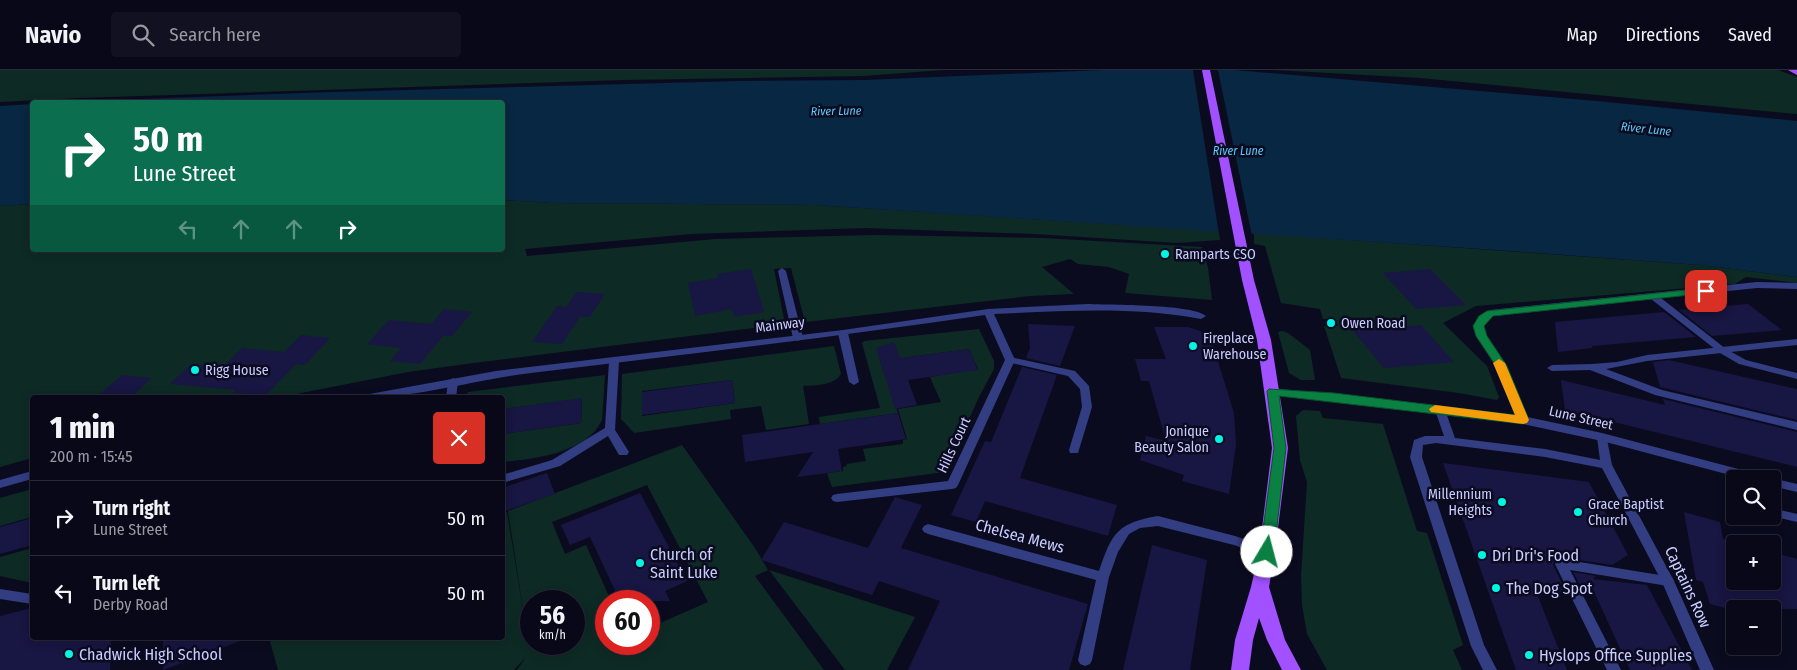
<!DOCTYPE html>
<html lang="en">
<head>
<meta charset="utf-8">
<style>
  :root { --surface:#080818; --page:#111121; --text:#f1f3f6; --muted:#989aa2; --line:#292937 }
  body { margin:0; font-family:"Fira Sans Condensed",sans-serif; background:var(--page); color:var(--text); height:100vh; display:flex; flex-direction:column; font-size:19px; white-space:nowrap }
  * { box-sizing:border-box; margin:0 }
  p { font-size:16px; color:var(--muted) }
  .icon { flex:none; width:28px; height:28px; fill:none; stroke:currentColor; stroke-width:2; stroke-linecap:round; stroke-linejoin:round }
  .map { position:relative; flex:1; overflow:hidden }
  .details { position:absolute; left:30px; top:325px; width:475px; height:245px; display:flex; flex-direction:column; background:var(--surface); border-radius:5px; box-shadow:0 2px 12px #0003,0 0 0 1px var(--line) }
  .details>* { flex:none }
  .guide { position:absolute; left:30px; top:30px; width:475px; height:152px; border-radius:5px; box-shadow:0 2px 12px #0003,0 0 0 1px var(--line); background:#0b6e4f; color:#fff; overflow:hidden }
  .controls { position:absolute; left:1726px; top:400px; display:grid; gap:10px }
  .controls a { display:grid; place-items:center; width:55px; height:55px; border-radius:5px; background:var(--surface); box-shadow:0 2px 12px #0003,0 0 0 1px var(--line); font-size:25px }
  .speed { position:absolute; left:520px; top:520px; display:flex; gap:10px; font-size:25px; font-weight:700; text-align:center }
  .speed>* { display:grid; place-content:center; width:65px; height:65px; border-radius:50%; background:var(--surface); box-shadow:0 2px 12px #0003,0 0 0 1px var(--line); line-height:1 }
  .speed small { font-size:12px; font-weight:400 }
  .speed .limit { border:8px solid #d22; background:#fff; color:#111 }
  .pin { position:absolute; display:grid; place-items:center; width:42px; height:42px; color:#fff; margin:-21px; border-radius:10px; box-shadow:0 2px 8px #0006 }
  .me { position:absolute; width:55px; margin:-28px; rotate:8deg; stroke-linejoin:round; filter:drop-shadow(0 0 4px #0008) }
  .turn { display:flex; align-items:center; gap:18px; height:105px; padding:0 20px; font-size:22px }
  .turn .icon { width:65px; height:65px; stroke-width:2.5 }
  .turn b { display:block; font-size:35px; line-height:42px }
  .lanes { display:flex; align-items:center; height:48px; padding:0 20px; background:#0003; justify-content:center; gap:25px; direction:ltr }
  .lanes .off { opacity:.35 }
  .round { display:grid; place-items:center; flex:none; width:52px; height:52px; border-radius:5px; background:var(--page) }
  .overview { display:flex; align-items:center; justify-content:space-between; height:85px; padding:0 20px }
  h1 { font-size:30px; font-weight:800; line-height:38px }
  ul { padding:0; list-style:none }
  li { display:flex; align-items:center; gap:15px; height:75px; padding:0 20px; border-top:1px solid var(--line) }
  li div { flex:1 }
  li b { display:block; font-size:19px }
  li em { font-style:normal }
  header { display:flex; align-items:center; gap:30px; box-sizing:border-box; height:70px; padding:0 25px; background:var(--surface); border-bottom:1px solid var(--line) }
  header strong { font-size:24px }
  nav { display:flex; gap:28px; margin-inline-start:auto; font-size:18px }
  .search { width:350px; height:45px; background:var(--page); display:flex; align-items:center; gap:12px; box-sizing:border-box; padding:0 18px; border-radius:5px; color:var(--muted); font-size:19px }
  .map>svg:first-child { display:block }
  .green { fill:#0e2a25; fill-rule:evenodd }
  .water { fill:#082742 }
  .pier { fill:#0b0b20 }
  .building { fill:#181642 }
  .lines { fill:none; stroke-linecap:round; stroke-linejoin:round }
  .service { fill:#333d82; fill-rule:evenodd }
  .minor { fill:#333d82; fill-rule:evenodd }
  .tertiary { fill:#333d82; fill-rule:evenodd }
  .primary { fill:#a151ff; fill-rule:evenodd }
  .route { fill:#0b8043; stroke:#07532c }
  .slow { fill:#f59e0b }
  .poi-dot { fill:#00f5e5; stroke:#0b0b20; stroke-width:2 }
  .labels { text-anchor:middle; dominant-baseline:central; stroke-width:5; stroke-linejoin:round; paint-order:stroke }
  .far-water-label { font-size:12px; font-style:italic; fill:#58cdff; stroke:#0b0b20 }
  .poi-label { font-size:14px; fill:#cacdff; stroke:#0b0b20; text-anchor:start }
  .street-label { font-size:14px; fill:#cacdff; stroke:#0b0b20 }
  .near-street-label { font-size:16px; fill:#cacdff; stroke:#0b0b20 }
  .near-poi-label { font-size:16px; fill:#cacdff; stroke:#0b0b20; text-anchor:start }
</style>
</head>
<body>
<header>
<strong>Navio</strong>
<div class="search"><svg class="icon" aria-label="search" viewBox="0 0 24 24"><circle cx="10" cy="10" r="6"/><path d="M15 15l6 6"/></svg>Search here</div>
<nav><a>Map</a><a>Directions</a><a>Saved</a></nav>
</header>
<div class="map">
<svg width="1797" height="600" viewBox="0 0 1797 600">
  <rect width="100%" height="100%" fill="#0b0b20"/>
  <!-- green -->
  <g class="green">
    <path d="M0,0h943l-80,6 -240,4 -543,18 -80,4z"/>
    <path d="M1273,0h505l19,7v37l-377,-36z"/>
    <path d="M503,130l48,3 264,2 404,26 1,9 -43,3 -142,-9 -170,-6 -174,6 -166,15 2,7 189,-17 158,-4 169,3 159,9 6,21 4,32 -87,-7 4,-19 -20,-7 -31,-3 -8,-5 -28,8 32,27 -44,2 -225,26 -14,-54 -17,1 11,55 -319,40 -58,8 -127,25 -249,1v60l-32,9v-261l32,-2v46h470z"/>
    <path d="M1254,163l446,32 97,12v6l-51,-6 -11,7 -259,22 -33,17 44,43 12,31 -2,3 -38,-7 -118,-15 -17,-52h14l-3,-7h-12l-3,-10 -39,-6 -16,-57 -11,-2z"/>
    <path d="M979,259l15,32v8l-15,28 -34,75 -113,15 -5,-14 16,-2v-4l4,-1 -1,-2 20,-3 -3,-12 40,-5v-4l4,-1 -9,-30 43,-7 -11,-25 48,-8 -9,-20 -89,12 18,52 -78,11 -1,-7 61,-9 -18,-65 2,-2z"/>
    <path d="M1282,261l6,2 22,17 5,30h-14l-12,-7 -11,-41z"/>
    <path d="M834,276l7,28c-7,12 -26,11 -38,12l6,38 -43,6 -5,-24 -31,4 1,9 -97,14 -13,-14 1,-45zM732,310l3,23 -93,13v-25z"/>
    <path d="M605,305l-3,45c-15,33 -68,39 -99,42v-28l78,-11 1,-24 -79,10 -1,-11h-37l3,-6z"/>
    <path d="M1303,340l17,1 3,7 60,6 34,107 10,2 36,112 -10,5 9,20h-135l-20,-36 -5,-29 -1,-29 6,-94 -7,-22 -4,-44z"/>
    <path d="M682,375l73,103 13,22 -13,6 69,94h-307l9,-13 -12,13h-236l-9,-32h233v-124l5,-2 20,123 -19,-124zM647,415l61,117 -59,26v16h-43v-43h5l-25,-56 -21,9 -13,-32zM531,531h43v43h-43z"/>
    <path d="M32,419v28l-32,9v-28z"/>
    <path d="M32,478v35l-32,-7v-19z"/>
    <path d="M769,500l146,47 -28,53h-42z"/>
  </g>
  <!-- water -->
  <g class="water">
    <path d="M1102,0h132l363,31 200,20v156l-97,-12 -203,-15 -682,-45 -264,-2 -48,-3 -1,-98h-444l275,-10 405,-11 127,-1z"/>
    <path d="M32,34v100l-32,2v-100z"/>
  </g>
  <!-- pier -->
  <path class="pier" d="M1193,0h25l34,166 -33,-2z"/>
  <!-- building -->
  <g class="building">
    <path d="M751,199l13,43 -30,5 -2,-8 -37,7 -7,-33 30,-5 -1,-4z"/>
    <path d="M1430,199l36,36 -50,4 -33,-36z"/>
    <path d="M576,222l29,2 -15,23h-10l-18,27 -30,-2 25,-36 9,1z"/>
    <path d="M1748,234l34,26 -70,6 -33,-26z"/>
    <path d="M444,239l28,3 -20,24h-9l-23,28 -30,-3 11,-13 -34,-4 22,-24 42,4z"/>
    <path d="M1664,242l32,25 -104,9v2l-34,4 -3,-30z"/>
    <path d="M1028,254l47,2 -15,40 -34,-8 4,-10z"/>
    <path d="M1421,255l33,37 -70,6 -31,-37z"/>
    <path d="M1154,257h34l12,4 11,8 23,74 2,31 -7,50 -47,-13 2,-6 -44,-15 6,-24 20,5 -17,-60h-8l-6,-22h31z"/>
    <path d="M301,265l29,3 -25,27 -9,-1 -30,31 -33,-2 3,-3 -66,-6 21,-20 32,3 19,-19 42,4z"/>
    <path d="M894,272l6,16 69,-9 9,21 -70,10 9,25 -22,4 -19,-61z"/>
    <path d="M1669,290l128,29v31l-137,-33 -7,-25z"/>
    <path d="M1022,297l35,8 -37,103 97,27 -9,31 -123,-35 -9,21 -25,-7 34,-74 6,1z"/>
    <path d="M122,305l30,3 -22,20h-35z"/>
    <path d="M732,310l3,23 -93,12v-23z"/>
    <path d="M1561,310l104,25 -2,-6 134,33v35l-232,-57z"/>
    <path d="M582,328l-1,25 -79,11v-25z"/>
    <path d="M898,343l8,26 -68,10 4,22 -45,6 16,-25 -68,10 -3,-27z"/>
    <path d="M1443,393l146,19 39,73 -16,10 -52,-8 -5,3 -2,5 14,28 -32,-4 32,81h-51z"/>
    <path d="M547,403l8,21 -53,18v-24z"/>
    <path d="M640,423l47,88 -22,10 5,10h-50l-30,-64 -20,8 -9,-20z"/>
    <path d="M895,427l27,8 -21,43 187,56 -19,66h-161l32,-69 -61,-20 -7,14 -111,-35 23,-38 84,26z"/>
    <path d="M1684,442l36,10 3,17 17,5h-5v37h37v-29l25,7v50h-68l-19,-5 -7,-22 -7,-2z"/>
    <path d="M32,448v27l-32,9v-27z"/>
    <path d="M1152,475l55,15 -17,110h-67z"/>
    <path d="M1573,502l23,4 -3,3 54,6 45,85h-62l-41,-89 -8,6z"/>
    <path d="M32,538v30h79l-1,32h-110v-54z"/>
    <path d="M163,568h80v2l-80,30z"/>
  </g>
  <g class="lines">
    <!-- service -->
    <g class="service">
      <path d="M782,198l4,3 17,67 -5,3 -5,-3 -15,-67z"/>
      <path d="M843,260l5,3 11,49 -5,3 -5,-3 -11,-49z"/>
      <path d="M1797,269v6l-150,16 -41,8 56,21 135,32v8l-142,-35 -65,-25 -38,1 -5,-3 5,-3 40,-1 25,-2 30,-7z"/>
      <path d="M1010,287l65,14 14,15 3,21 -14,46h-8l-1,-3 13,-43 -2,-18 -12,-13 -61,-14 -2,-2z"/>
      <path d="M614,288l5,3 -4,69 14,22 -2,3h-8l-11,-19 -48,30 -58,17v-8l50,-15 53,-32 4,-67z"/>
      <path d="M453,308l5,3 -2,17h-10l2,-17z"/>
      <path d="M1772,438l25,6v8l-26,-6z"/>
      <path d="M1561,489l111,18 2,4 -2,4 -4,1 -98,-16 51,100h-14l-52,-106 2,-3z"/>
      <path d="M0,519l32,5v10l-32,-5z"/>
    </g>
    <!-- minor -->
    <g class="minor">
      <path d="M1757,212l40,1v6l-40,-1 -96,10 65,51 20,11 51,13v6l-58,-15 -19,-11 -69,-54 -158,17 -6,4 -3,6 2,10 20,30 22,54 -5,4 -5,-4 -22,-54 -20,-30 -2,-10 4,-8 12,-8z"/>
      <path d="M1088,234c22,1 104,0 118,12l-5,3c-68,-13 -138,-8 -207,-5l21,46 -57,125 -2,3 -4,1 -115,13 -4,-1 -2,-3 2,-3 4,-1 111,-13 57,-121 -20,-45c-151,22 -303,40 -454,58 -57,7 -115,25 -172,25l5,-3 132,-24 347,-41 145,-21z"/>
      <path d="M1440,336l5,4 10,28 90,11 55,11 -3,-23 1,-3h8l6,31 62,116 40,89h-14l-38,-88 -60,-114 -57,-11 -109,-14 -13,2 -1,12 62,188 13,25h-14l-12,-24 -61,-189 4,-17 11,-4h19l-9,-26z"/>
      <path d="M32,401v8l-32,9v-8z"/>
      <path d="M1158,446l77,20 36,13 2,3 -2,3 -4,2 -33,-12 -76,-19 -18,2 -11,6 -11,18 -9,25 -17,83 -2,4 -5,2 -5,-2 -2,-4 18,-80 -168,-46 -4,-2 -2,-3 2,-3 4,-2 171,47c13,-38 18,-48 59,-55z"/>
    </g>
    <!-- tertiary -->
    <g class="tertiary">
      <path d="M1273,318l250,28 79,17 159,42 4,1 2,3h-22l-143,-38 -79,-17 -254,-31 -1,-2z"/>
      <path d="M1772,408l25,6v8l-25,-6v-7h-3z"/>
    </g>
    <!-- primary -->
    <g class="primary">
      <path d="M1202,0h8l44,210 17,60 17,108 -13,104 -6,35 16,53 16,30h-19l-15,-30 -8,-22 -6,22 -4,30h-18l4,-30 16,-53 8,-35 13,-104 -15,-108 -15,-60z"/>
      <path d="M1788,0h9v5z"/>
    </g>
  </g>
  <!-- route -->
  <path class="route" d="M1706,218l3,1 2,2 -2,2 -216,23 -9,10 3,10 20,30 22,54 -6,4 -244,-28 7,52 -12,104 -2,4 -5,2 -5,-2 -2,-4 14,-104 -7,-57 2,-2 65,4 181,22 -19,-49 -20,-30 -3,-10 6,-10 8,-5z"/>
  <!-- slow -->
  <path class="slow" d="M1499,289l6,4 24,57 -2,3 -4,1 -92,-12 -2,-3 6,-4 80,10 -22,-52z"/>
  <!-- markers -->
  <g class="poi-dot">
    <circle cx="1165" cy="184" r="5"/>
    <circle cx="1331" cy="253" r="5"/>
    <circle cx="1193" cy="276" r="5"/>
    <circle cx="195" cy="300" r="5"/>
    <circle cx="1219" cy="369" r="5"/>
    <circle cx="1502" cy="432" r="5"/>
    <circle cx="1578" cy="442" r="5"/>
    <circle cx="1482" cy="485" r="5"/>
    <circle cx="640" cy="493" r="5"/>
    <circle cx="1496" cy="518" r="5"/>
    <circle cx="69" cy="584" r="5"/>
    <circle cx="1529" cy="585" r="5"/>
  </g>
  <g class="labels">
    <!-- far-water labels -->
    <g class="far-water-label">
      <text transform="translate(836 41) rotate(-1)">River Lune</text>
      <text transform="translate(1646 59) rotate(6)">River Lune</text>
      <text x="1238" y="81">River Lune</text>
    </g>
    <!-- poi labels -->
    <g class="poi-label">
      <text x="1175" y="184">Ramparts CSO</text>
      <text x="1341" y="253">Owen Road</text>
      <text x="1203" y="268">Fireplace<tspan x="1203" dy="16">Warehouse</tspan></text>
      <text x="205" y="300">Rigg House</text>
      <text x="1209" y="361" text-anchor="end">Jonique<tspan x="1209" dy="16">Beauty Salon</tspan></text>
      <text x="1492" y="424" text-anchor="end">Millennium<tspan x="1492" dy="16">Heights</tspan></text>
      <text x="1588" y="434">Grace Baptist<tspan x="1588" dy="16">Church</tspan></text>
    </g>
    <!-- street labels -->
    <g class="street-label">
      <text transform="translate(780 255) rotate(-7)">Mainway</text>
      <text transform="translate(1581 348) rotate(13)">Lune Street</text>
      <text transform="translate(954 375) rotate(-65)">Hills Court</text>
    </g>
    <!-- near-street labels -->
    <g class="near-street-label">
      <text transform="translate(1020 466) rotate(15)">Chelsea Mews</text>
      <text transform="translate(1688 517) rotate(65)">Captains Row</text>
    </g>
    <!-- near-poi labels -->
    <g class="near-poi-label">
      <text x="650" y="484">Church of<tspan x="650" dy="18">Saint Luke</tspan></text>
      <text x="1492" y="485">Dri Dri's Food</text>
      <text x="1506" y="518">The Dog Spot</text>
      <text x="79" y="584">Chadwick High School</text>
      <text x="1539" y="585">Hyslops Office Supplies</text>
    </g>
  </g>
</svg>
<div class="controls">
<a><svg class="icon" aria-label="search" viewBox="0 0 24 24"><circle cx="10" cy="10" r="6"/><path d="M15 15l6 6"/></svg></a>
<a>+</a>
<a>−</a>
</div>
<div class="speed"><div>56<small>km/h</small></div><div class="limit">60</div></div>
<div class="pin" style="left:1706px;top:221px;background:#d93025"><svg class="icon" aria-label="arrive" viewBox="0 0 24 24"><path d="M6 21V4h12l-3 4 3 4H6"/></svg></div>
<svg class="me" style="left:1267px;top:482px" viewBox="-20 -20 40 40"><circle r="19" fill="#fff"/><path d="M0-13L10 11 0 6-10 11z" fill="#0b8043"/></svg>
<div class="guide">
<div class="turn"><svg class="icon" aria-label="right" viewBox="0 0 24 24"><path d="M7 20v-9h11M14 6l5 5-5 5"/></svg><div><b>50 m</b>Lune Street</div></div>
<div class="lanes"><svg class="icon off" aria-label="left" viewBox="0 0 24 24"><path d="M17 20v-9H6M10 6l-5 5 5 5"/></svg><svg class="icon off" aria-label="ahead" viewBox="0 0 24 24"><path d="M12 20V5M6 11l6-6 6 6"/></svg><svg class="icon off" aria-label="ahead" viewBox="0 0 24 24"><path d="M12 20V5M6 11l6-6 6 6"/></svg><svg class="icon" aria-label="right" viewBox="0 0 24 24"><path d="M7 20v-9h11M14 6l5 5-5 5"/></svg></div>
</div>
<section class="details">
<div class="overview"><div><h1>1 min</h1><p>200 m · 15:45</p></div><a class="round" style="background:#d93025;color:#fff"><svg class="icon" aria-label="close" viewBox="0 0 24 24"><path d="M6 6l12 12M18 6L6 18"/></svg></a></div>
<ul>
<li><svg class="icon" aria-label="right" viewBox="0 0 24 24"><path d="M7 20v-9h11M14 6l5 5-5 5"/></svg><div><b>Turn right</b><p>Lune Street</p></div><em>50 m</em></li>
<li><svg class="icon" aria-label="left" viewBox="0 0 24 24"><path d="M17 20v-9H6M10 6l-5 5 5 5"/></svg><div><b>Turn left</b><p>Derby Road</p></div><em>50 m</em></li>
</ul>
</section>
</div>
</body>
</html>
